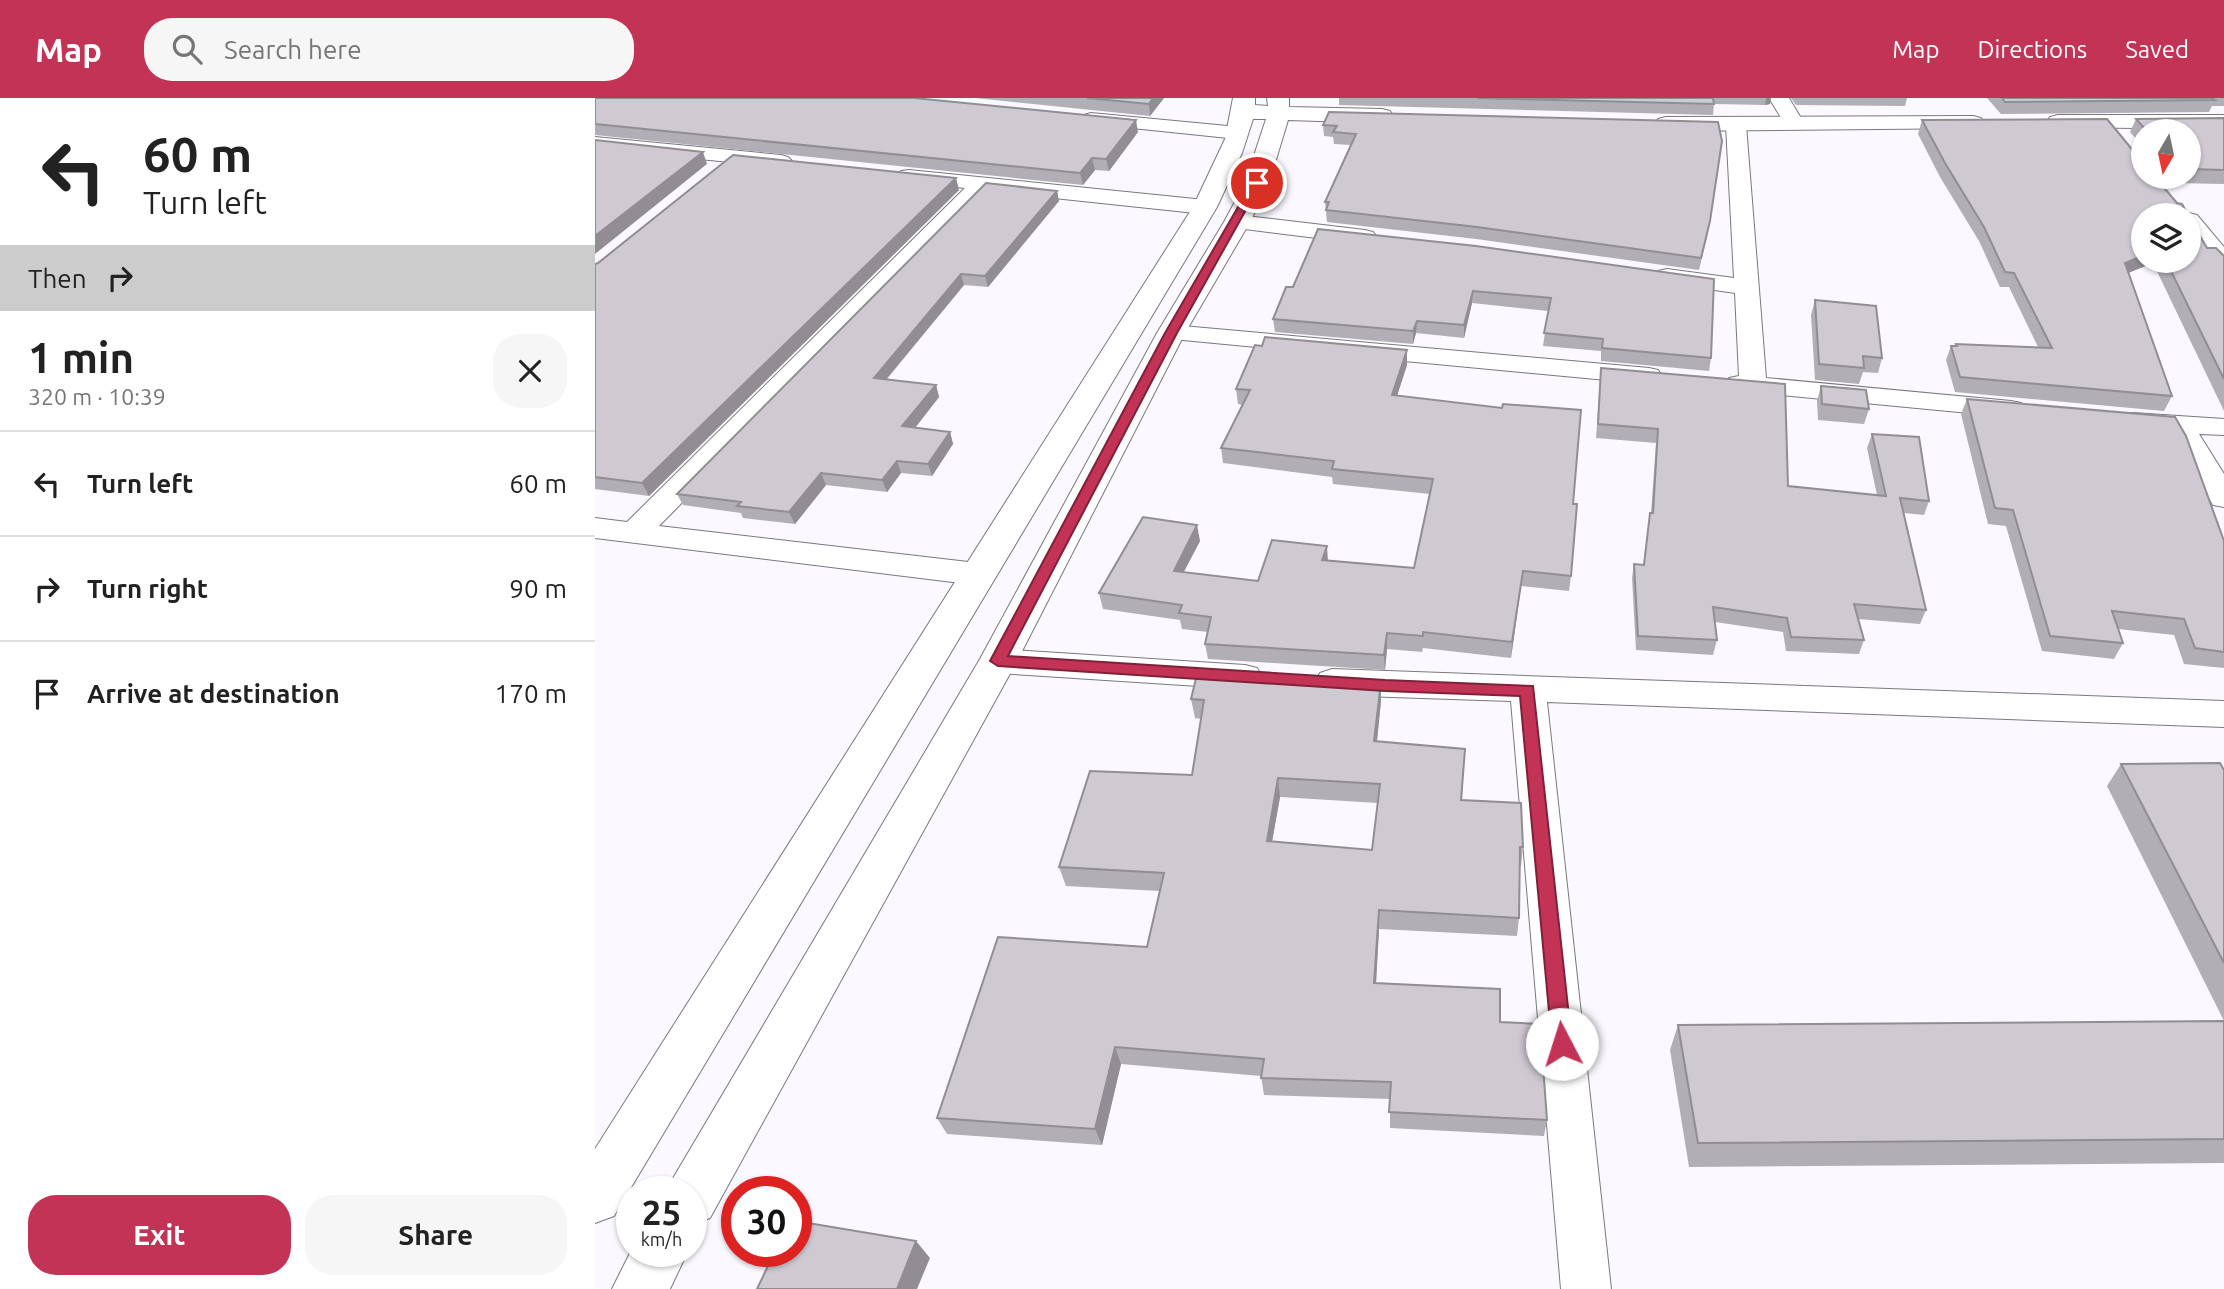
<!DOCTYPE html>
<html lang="en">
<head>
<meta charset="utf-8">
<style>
  :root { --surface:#fff; --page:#f6f6f6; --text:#222; --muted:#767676; --line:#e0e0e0; --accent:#c33356 }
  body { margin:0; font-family:Ubuntu,sans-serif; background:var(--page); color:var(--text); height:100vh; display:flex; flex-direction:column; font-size:26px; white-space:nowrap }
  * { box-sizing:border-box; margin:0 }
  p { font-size:23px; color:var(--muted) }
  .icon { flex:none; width:38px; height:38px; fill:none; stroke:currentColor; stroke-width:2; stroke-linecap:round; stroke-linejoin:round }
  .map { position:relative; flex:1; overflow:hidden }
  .panel { display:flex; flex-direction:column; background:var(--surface); width:595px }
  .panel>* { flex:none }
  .hud { background:#fff; color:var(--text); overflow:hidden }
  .needle { width:46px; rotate:189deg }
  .tools { position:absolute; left:1536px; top:21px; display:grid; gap:14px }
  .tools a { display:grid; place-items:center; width:70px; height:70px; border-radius:50%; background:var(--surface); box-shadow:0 2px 5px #0004; font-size:35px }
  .speed { position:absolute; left:21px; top:1078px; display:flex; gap:14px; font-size:35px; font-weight:700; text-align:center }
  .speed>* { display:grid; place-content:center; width:91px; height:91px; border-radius:50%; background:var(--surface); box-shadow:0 2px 5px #0004; line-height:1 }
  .speed small { font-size:18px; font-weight:400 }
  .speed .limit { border:10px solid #d22; background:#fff; color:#111 }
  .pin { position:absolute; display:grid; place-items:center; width:60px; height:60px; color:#fff; margin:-30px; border:4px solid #fff; border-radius:50%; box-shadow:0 2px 7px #0007 }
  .me { position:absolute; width:77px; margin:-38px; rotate:355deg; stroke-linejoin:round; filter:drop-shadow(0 0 5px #0008) }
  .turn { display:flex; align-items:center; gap:24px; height:147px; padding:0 28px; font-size:32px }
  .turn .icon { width:91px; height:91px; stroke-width:2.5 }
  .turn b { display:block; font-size:49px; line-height:60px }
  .then { display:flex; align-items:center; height:66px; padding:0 28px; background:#0003; gap:14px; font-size:26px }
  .round { display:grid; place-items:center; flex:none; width:74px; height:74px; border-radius:28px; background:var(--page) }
  .overview { display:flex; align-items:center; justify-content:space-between; height:119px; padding:0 28px }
  h1 { font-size:42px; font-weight:700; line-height:52px }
  .primary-button { display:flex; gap:14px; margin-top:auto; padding:14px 28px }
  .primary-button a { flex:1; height:80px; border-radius:28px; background:var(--accent); color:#fff; font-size:28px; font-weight:700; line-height:80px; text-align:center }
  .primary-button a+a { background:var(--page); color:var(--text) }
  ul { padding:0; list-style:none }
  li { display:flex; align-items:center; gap:21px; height:105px; padding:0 28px; border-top:2px solid var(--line) }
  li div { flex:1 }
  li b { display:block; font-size:26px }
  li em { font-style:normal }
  header { display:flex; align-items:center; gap:42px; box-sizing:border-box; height:98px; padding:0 35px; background:var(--accent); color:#fff }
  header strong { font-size:33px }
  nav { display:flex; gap:38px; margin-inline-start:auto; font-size:24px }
  .search { width:490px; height:63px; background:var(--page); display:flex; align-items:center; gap:18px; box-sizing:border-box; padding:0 24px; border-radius:28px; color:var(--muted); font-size:26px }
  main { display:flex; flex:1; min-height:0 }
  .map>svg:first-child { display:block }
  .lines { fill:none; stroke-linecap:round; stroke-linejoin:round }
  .street-casing { stroke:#7b777f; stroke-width:2 }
  .secondary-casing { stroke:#7b777f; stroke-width:2 }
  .street { fill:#fff; fill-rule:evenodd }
  .secondary { fill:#fff; fill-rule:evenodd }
  .wall { fill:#b2aeb5; fill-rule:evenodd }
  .shaded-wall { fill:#918d93 }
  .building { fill:#cfcad2; stroke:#918d93; stroke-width:2; fill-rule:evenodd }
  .route { fill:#c33356; stroke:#7f2138; stroke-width:2 }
</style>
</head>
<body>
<header>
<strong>Map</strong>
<div class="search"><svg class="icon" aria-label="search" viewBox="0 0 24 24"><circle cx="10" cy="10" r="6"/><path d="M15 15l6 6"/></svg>Search here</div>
<nav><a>Map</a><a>Directions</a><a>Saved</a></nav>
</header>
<main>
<section class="panel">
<div class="hud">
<div class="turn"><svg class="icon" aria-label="left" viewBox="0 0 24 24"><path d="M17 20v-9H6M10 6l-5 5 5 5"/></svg><div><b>60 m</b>Turn left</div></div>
<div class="then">Then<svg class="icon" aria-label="right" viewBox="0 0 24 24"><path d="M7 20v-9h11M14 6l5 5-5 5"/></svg></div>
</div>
<div class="overview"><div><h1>1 min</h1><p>320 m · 10:39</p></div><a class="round"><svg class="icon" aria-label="close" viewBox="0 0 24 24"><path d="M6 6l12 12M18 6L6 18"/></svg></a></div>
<ul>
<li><svg class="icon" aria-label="left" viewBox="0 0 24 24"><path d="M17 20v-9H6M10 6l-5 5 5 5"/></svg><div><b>Turn left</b></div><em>60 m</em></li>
<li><svg class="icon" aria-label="right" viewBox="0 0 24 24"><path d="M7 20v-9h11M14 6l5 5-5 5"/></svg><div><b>Turn right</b></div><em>90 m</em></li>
<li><svg class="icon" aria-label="arrive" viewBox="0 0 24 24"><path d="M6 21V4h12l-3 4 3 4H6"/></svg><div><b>Arrive at destination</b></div><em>170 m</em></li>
</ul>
<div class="primary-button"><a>Exit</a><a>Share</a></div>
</section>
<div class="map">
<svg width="1629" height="1191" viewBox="0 0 1629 1191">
  <rect width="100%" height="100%" fill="#fbf8ff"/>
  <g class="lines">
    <defs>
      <g id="street">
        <path d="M1174,0h20l16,27 -3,4h-14z"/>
        <path d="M496,15l147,14 7,2 3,4 -3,4 -7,2 -154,-16 -3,-4 3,-4z"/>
        <path d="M1141,21l7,2 3,4 20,253 245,23 10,2 4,6 -4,6 -10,2 -282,-27 -3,-6 3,-6 10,-2 -4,-83 -68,-10 -9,-2 -3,-5 3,-5 9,-2 67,9 -8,-153 3,-4z"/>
        <path d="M0,39l186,18 7,2 4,4 -4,4 -7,2 -186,-18z"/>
        <path d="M314,72l296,30 8,2 3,5 -3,5 -8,2 -217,-23 -329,335 318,37 11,3 5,8 -5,8 -11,3 -382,-47v-20l32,4 338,-334 -64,-7 -3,-5 3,-5z"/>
        <path d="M1594,115l8,2 27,32v22l-8,-2 -27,-32v-20h-8z"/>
        <path d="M642,117l128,15 8,2 4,5 -4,5 -8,2 -136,-17 -3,-5 3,-5z"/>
        <path d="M576,227l478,43 9,2 4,6 -4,6 -9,2 -487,-46 -4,-5 4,-5z"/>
        <path d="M1538,315l91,6v16l-25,-1 25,40v33l-11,-2 -44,-73 -46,-5 -4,-6 4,-6z"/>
        <path d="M403,551l247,16 12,3 5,9 -5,9 -12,3 -247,-16 -12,-3 -5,-9 5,-9z"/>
        <path d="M737,571l892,32v26l-677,-25 64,587h-50l-50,-588 -179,-6 -12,-4 -5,-9 5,-9z"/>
      </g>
      <g id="secondary">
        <path d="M638,0h22v7l13,1 -1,-8h22v9l93,2 8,2 3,5 -3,5 -8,2 -94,-3 -19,63 -19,39 -65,111 -168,328 -307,557 -19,7v-33h-23l4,-12 308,-521 177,-326 67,-111 21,-39 21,-64h-13l-11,34 -25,54 -603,1009 -19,7v-74l598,-942 32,-68z"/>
        <path d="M1463,17h166v14l-174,-2 -3,-5 3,-5z"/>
        <path d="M1378,18l8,2 3,5 -3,5 -315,3 -8,-2 -3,-5 3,-5 8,-2z"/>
        <path d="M37,1151v2h56l-18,38h-58z"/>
      </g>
    </defs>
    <!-- street casing -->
    <use href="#street" class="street-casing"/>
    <!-- secondary casing -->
    <use href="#secondary" class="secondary-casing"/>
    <!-- street -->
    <use href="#street" class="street"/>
    <!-- secondary -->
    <use href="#secondary" class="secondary"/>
  </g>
  <!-- wall -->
  <g class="wall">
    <path d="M0,0l543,34 -29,39 -14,-1 -12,15 -488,-50z"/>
    <path d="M380,0h189l-14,18z"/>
    <path d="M744,0h432l-1,6 -5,1 -51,-1 -1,11 -374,-10z"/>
    <path d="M1196,0h116l-2,8 -109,-1z"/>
    <path d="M1392,0h237v8h-12l-3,6 -208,2z"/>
    <path d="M734,14l379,121 -9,37 -223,-31 -149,-17 -2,-20 26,-57 -17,-1 -1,-7 -9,-1 -1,-11z"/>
    <path d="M1629,20v66l-51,-1 -6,-6h22v-46h-45v17l-14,-16 6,-13z"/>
    <path d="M1327,22l222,141h45l18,-13 17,8v155l-71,-148 -25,10 44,123 -8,15 -209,-19 -9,-32 5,-14h4l1,-2 82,3 -29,-60h-9l-21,-46 -39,-64 -22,-43z"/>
    <path d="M364,92l-310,306 -54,-7v-225z"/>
    <path d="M462,93l2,10 -71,86 -24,-2 -77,94 49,6 3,12 -24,31 35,4 3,12 -21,32 -31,-3 -14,19 -61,-7 -31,39 -52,-6 -2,-5 -58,-8 -6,-11z"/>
    <path d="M881,148l235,112 -2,13 -108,-10v-10l-58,-5 5,-35 -76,-8 -8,35 -48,-5 -3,11 -138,-12 -2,-13 20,-32z"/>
    <path d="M1220,202l67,58 -4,15 -15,-1 -4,12 -44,-4 -4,-65z"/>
    <path d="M812,252v15l-10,31 176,108 -2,72 -2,15 -48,-5 -10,72 -88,-10 -1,4 -35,-3 -2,21 -177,-11 -3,-15 3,-12 -26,-3 -2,-9 -77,-11 -4,-16 101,-52 -16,31 74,9 69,-21 87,8 16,-74 -97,-10 -1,-7 -109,-14 -2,-15 22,-43 -5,-1 -2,-15z"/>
    <path d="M1006,270l187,118 89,9 -10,-47 5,-14 57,67 -5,14 -20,-2 22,97 -6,14 -62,-5 6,21 -5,14 -73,-3 -3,-19 -68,-10 2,18 -4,15 -77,-5 -4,-72 2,-14 9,1 5,-38 2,-14h1l5,-70 -60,-5z"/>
    <path d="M1226,288l48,23 -5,15 -46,-4 -1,-19z"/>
    <path d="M1372,301l257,142v127l-40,-4 -10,-29 -56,-6 5,14 -9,16 -72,-8 -36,-125 -18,-2 -27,-110z"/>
    <path d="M786,584v19l-4,40 88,8 -3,51 61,47 -2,19h-1l-1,52 -2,18 -138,-7 -3,54 124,39 47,98 -3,16 -154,-8v-29l-126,-4 -3,-19 -140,-12 -19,81 -155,-11 -10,-16 210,-171 13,-56 -94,-5 -7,-19 133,-92 9,-56 -6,-1 -4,-19zM685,699l98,6 -6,47 -100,-9z"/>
    <path d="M1526,666l103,6v393l-535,4 -19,-117 8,-25 546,-4 -117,-235z"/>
  </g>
  <!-- shaded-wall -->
  <g class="shaded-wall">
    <path d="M558,0h11l-14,18 -1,-12z"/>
    <path d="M1171,0h5l-1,6 -5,1z"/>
    <path d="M541,22l2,12 -29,39 -3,-12z"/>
    <path d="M108,54l4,12 -112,90v-18z"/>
    <path d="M497,60l3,12 -12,15 -3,-12z"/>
    <path d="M361,80l3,12 -310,306 -7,-13z"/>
    <path d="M462,93l2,10 -71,86 -3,-11z"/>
    <path d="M1549,157v6h10l-1,2 -35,14 7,-14z"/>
    <path d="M366,176l3,11 -86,104 -4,-11z"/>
    <path d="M878,193l-1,12 -8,35v-13z"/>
    <path d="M822,223l-1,12 -3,11v-13z"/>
    <path d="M812,252v15l-15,46v-16z"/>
    <path d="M341,287l3,12 -32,41 -5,-12z"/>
    <path d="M355,334l3,12 -21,32 -4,-12z"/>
    <path d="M302,363l4,12 -14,19 -5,-12z"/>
    <path d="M226,375l5,12 -31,39 -6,-12z"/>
    <path d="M602,427l3,16 -24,45 -2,-15z"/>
    <path d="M732,448l1,16 -6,-2z"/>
    <path d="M928,473l-2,15 -10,72 1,-16z"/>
    <path d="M792,535v16l-2,21 -1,-15z"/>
    <path d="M786,584v19l-6,59 -1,-19z"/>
    <path d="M683,680l2,19 -11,62 -2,-18z"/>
    <path d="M784,812v19l-4,72 -1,-18z"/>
    <path d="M520,949l6,17 -19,81 -7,-16z"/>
    <path d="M321,1143l14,17 -13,31h-20z"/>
  </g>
  <!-- building -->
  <g class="building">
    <path d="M0,0h319l222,22 -30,39 -14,-1 -12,15 -485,-49z"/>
    <path d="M492,0h66l-4,6z"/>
    <path d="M882,0h236l1,6z"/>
    <path d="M1407,0h210l3,2 -210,2z"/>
    <path d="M734,14l389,10 4,19 -12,80 -9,37 -224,-31 -151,-17 3,-8h-4l31,-68 -23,-2 4,-6 -14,-1z"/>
    <path d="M1629,20v52l-35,-1v-38h-42l-11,-12z"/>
    <path d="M1512,21l33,40 4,1v17h11l22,26 5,1 6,11h-44v40l-19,8 47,133 -212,-19 -9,-31h6l-1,-2 96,4 -38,-75 -9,-1 -21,-45 -39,-64 -23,-43z"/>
    <path d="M0,42l108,12 -108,84z"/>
    <path d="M138,57l223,23 -314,305 -47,-6v-213l3,-1z"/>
    <path d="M391,85l71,8 -72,85 -24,-2 -87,104 62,7 -34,41 48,6 -22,32 -31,-3 -15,19 -61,-7 -32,39 -52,-6 4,-4 -64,-8z"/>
    <path d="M1594,119l18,31h9l8,8v123l-58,-118h23z"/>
    <path d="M723,131l158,17 238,33 -3,79 -109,-10 1,-9 -59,-6 7,-35 -78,-7 -9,34 -47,-4 -4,10 -140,-12 13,-32h7z"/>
    <path d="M1220,202l61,6 6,52 -19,-2 1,12 -45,-4z"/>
    <path d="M670,239l142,13 -15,45 110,13 1,-4 78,6 -8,94h4l-6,72 -48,-5 -11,71 -89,-10v4l-36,-3 -3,22 -179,-11 6,-27 -32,-4 3,-8 -83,-12 44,-76 54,8 -23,46 84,10 14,-41 55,6 -5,14 92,8 19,-89 -101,-10 2,-8 -113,-13 29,-58 -14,-1 19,-44 7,1z"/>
    <path d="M1006,270l184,16 3,102 98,10 -14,-62 47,3 10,64 -29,-3 26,112 -72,-6 10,36 -73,-3 -4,-19 -74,-11 4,33 -79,-4 -4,-72 10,1 6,-52h3l5,-84 -60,-5z"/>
    <path d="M1226,288l45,4 3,19 -47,-5z"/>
    <path d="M1372,301l208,18 11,19 38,105v111l-29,-4 -11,-29 -72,-8 11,32 -73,-7 -37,-126 -18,-2z"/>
    <path d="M603,572l183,12 -7,59 91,8 -4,51 60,3 2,44h-3l-1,71 -140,-8 -5,73 126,6v33l40,2 7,96 -158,-8 2,-30 -130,-4 3,-19 -149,-12 -20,82 -158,-11 61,-181 149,10 17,-74 -105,-6 31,-96 102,4 12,-75 -13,-1zM683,680l102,6 -8,66 -105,-9z"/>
    <path d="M1625,665l4,7v193l-103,-199z"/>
    <path d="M1629,923v118l-526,4 -20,-118z"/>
    <path d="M201,1123l120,20 -19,48h-140l18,-38h21z"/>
  </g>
  <!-- route -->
  <path class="route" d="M662,82l4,3 -84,150 -169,323 377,24 148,6 39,358 -3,7 -7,2 -7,-2 -3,-7 -32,-348 -135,-5 -387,-25 -8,-5 175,-328 87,-150z"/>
</svg>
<div class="tools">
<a><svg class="needle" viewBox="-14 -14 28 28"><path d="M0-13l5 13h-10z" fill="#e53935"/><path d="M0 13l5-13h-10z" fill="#767676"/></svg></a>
<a><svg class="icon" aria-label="layers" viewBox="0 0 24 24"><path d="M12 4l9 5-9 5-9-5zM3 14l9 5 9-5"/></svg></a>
</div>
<div class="speed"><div>25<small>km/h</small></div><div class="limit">30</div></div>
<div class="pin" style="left:662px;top:85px;background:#d93025"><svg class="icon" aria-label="arrive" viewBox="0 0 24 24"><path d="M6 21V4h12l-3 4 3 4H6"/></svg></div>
<svg class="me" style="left:967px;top:946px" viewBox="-20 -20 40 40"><circle r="19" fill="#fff"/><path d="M0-13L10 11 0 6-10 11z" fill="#c33356"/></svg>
</div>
</main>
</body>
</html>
